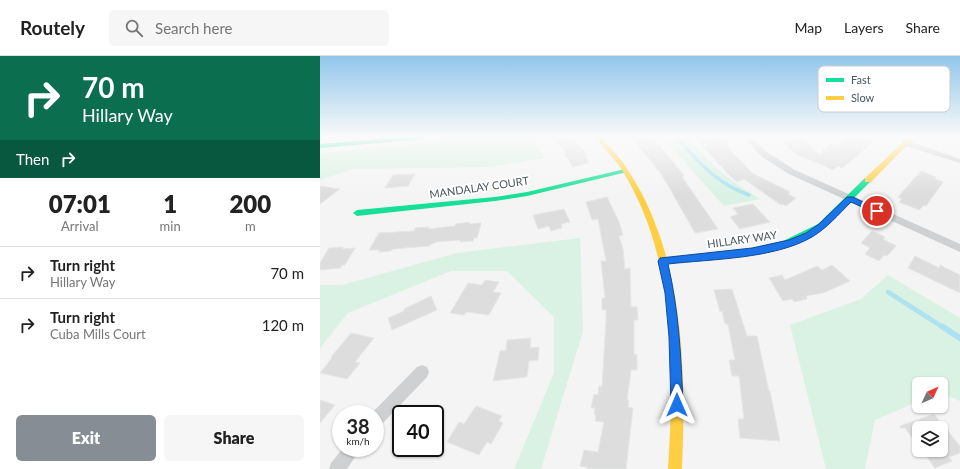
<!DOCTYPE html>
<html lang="en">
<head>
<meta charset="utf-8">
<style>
  :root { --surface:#fff; --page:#f6f6f6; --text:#222; --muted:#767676; --line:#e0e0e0; --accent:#868d94 }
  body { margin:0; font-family:Lato,sans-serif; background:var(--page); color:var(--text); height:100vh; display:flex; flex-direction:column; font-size:15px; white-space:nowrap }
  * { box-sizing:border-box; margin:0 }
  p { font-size:13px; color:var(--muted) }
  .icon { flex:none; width:22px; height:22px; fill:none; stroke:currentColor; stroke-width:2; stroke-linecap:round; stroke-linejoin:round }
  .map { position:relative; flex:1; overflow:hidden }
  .drawer { display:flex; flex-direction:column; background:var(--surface); width:320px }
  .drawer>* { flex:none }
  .hud { background:#0b6e4f; color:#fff; overflow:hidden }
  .needle { width:26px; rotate:46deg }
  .fabs { position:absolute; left:592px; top:321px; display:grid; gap:8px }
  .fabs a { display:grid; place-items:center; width:36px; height:36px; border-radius:6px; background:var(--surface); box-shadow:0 1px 3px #0004; font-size:20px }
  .speed { position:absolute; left:12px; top:349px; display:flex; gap:8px; font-size:20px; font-weight:700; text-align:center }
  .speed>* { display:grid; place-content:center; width:52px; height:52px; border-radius:50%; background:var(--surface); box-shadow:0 1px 3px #0004; line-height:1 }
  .speed small { font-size:10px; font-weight:400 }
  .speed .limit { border:2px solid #111; border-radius:6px; background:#fff; color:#111 }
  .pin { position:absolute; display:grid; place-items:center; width:34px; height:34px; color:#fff; margin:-17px; border:2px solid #fff; border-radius:50%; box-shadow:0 1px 4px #0007 }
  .me { position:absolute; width:44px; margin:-22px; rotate:0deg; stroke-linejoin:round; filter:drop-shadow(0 0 3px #0008) }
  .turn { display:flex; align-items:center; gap:14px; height:84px; padding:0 16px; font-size:18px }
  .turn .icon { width:52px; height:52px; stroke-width:2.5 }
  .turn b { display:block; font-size:28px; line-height:34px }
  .then { display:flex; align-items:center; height:38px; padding:0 16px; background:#0003; gap:8px; font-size:15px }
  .eta { display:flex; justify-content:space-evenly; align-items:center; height:68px; text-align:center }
  .eta b { font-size:24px; font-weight:800; line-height:28px }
  .cta { display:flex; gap:8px; margin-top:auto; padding:8px 16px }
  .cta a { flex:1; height:46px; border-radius:6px; background:var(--accent); color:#fff; font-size:16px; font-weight:800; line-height:46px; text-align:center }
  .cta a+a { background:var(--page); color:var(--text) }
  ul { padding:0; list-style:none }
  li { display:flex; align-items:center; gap:12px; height:52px; padding:0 16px; border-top:1px solid var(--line) }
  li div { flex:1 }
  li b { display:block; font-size:15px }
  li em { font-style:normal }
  header { display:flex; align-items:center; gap:24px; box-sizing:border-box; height:56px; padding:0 20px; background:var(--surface); border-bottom:1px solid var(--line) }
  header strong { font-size:19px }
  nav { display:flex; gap:22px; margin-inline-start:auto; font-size:14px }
  .search { width:280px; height:36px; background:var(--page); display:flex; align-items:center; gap:10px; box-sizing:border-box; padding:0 14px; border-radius:6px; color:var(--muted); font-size:15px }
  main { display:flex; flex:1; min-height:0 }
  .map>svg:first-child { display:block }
  .green { fill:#d9f2e3 }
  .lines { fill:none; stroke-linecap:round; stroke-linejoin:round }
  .stream-far2 { stroke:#aee2f0; stroke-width:3.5 }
  .stream-far1 { stroke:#aee2f0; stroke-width:4.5 }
  .stream { stroke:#aee2f0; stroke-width:6 }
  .building { fill:#ddddde; stroke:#e5e6e7 }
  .street { fill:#ced0d2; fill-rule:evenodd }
  .fast { fill:#16e098; fill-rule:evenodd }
  .slow { fill:#ffcf43; fill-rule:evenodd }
  .route { fill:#1a73e8; stroke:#114b97 }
  .labels { text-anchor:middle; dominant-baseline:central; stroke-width:4; stroke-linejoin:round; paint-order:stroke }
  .street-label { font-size:11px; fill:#4a5661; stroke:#fff }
  .key { fill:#fff; stroke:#c9ccd0; stroke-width:1 }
  .key-label { font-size:11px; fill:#4a5661 }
</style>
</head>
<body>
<header>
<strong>Routely</strong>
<div class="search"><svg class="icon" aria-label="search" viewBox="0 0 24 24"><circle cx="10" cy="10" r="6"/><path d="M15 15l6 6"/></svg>Search here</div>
<nav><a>Map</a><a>Layers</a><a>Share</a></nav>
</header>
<main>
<section class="drawer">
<div class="hud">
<div class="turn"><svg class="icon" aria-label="right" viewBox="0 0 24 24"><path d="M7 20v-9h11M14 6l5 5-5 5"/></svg><div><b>70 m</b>Hillary Way</div></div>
<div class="then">Then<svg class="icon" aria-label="right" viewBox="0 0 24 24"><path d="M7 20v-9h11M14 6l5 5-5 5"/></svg></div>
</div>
<div class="eta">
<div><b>07:01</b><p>Arrival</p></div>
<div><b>1</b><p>min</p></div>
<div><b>200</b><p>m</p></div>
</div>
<ul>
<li><svg class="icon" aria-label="right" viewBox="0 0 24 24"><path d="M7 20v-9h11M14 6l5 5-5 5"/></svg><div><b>Turn right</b><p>Hillary Way</p></div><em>70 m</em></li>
<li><svg class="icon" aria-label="right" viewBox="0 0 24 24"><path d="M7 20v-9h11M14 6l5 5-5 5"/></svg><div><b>Turn right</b><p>Cuba Mills Court</p></div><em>120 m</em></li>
</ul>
<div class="cta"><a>Exit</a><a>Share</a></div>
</section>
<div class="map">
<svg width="640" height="413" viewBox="0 0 640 413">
  <rect width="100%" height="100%" fill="#f4f4f4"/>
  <!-- green -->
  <g class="green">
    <path d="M141,81h90l-16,5 10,16 -56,9 -136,2 -33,11v-27l85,-8z"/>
    <path d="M342,81h26c20,26 43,45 72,62l-36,7z"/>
    <path d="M260,182l3,93 -42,138h-27l40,-96v-56l-47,-46h-56l-103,42 -28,35v-63h22l115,-32z"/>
    <path d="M568,219l72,43v83l-19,-8v-9h-22v17l-44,19 -10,49h-39l-36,-144 71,-26z"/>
  </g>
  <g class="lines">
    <!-- stream-far2 -->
    <path class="stream-far2" d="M356,81c23,25 39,46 73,58"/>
    <!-- stream-far1 -->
    <path class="stream-far1" d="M568,236l56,36"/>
    <!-- stream -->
    <path class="stream" d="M623,271l17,11"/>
  </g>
  <!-- building -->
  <g class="building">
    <path d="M232,81h19l17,18h-4l5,8 -16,4 -8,-13h2z"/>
    <path d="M311,81h19l7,6 26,31 1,2 -2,1 36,52 -23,4 -33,-58z"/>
    <path d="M387,81h18l6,14 21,22 38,19 -2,2 8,4 -10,8 -3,-2 -2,1 -37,-26 -7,3 -7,-6 -33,-36 10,-1z"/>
    <path d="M528,81h30l-20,18 -16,13 -4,-2 -5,4 -15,-7h1l-22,-8 -13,-12 18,-4 17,15 13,-11 6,3z"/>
    <path d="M601,115l15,6 -1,2 8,3 -17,24 -2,-1 -5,5 -20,-8 3,-3 -4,-2z"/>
    <path d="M95,118l-7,12 -23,2 8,-13z"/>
    <path d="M0,130l20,3 -20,15z"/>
    <path d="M287,141l12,25 4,13 -4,1 4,13 2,20 5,-1 1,39h6l1,13h-4v35l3,-1v16h-6l-4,30h2l-1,7 5,1 -7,61h-40l1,-2 -7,-1 4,-16 14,2 6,-30 -9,-1 1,-6 -2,-1 1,-6h-4l3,-14 4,1 1,-9 3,1 4,-66v-11h-4v-12h3l-4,-37h5l-8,-42 -6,1 -6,-18z"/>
    <path d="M433,148l17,18 -30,7 -10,-12 8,-3 -5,-6z"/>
    <path d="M244,153l6,13 -9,2 1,4 -11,3 -2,-5 -11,3 -5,-14z"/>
    <path d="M150,166l-1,2 12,-1 -4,15h-3l-1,3 -13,1 1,-2 -25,2 -1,1 -4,1 -1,2 -37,3 -2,2 -13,1 2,-2h-11l10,-17 35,-2 1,-3 14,-1 -1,2 27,-3 1,-2z"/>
    <path d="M552,175l13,6 -2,2 13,7 -9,10 -3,-1 -5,6 -14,-7 5,-6 -9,-5z"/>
    <path d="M23,191l-1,2 13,-1 -10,17h-3l-1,3 -21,2v-7l9,-15z"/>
    <path d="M595,200l24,12 1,-3 20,10v18l-52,-25z"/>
    <path d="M512,209l18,16 -27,12 -17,3 1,3 -13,3 -2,-3 -9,2 -14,-23 13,-3 3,5 32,-14 5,4z"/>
    <path d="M165,224l14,2 -6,10 8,1 -12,22 -23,-3 -2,3 -14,-2 18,-30 14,2z"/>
    <path d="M412,233l15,47h10l12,55h1l10,50 -40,-3 -2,-19h6l-5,-43h-7l-3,-16h6l-7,-36h-3l-3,-13 -2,1 -6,-22z"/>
    <path d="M111,240l6,14 -45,20 -4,-12 16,-7v-2z"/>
    <path d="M31,277l23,5 -19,24 5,1 -13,16 -27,-6 12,-15 -1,-1z"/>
    <path d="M211,282l-1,10 9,-1 -1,13 -9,1 -2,16 -34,4 7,-30 6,-1 1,-10z"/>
    <path d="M0,344l15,5 -15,18z"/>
    <path d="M156,350l26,10 -3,5 4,2 -12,21 -4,-2 -8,13 -32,-13 12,-20 5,2z"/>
    <path d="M614,358l26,32v7l-11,4 3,4 -17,7 -13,-18h19v-22h-22v19l-14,-19h-5v-2z"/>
  </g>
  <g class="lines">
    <!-- street -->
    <g class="street">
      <path d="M424,81h8l16,16 27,17 165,74v8l-171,-78 -27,-17z"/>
      <path d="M582,85h6l52,18v4l-58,-18z"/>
      <path d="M102,309l5,2 2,5 -2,5 -47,49 -5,3v-15h-4l46,-47z"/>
      <path d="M23,392h18l-14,21h-18l2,-6z"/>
    </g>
    <!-- fast -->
    <g class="fast">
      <path d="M83,81h24l-3,2 -104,9v-4z"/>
      <path d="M305,113l3,2 -1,1 -100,24 -32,5 -138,15 -4,-3 4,-3 138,-13 32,-5z"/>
      <path d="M545,122h6l1,2 -48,48 -36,18 -43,10 -82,8 -4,-3 4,-3 82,-8 38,-9 35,-17z"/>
    </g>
    <!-- slow -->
    <g class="slow">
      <path d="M275,81h6c9,11 20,21 27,33 57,88 58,198 54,299h-14c6,-99 9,-211 -46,-299 -8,-12 -19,-22 -27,-33z"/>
      <path d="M589,81h6l-44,45h-6v-4z"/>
    </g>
  </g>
  <!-- sky -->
  <linearGradient id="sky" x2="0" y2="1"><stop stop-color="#91c6eb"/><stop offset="0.58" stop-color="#fafafa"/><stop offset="1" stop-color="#fafafa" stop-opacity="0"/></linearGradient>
  <rect width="640" height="139" fill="url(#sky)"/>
  <!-- route -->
  <path class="route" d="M527,141h6l28,14 -1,2h-5l-24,-11c-12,12 -24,26 -39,35 -38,22 -100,22 -144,27 11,48 13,91 15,141l-2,4 -4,2 -4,-2 -2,-4 -2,-68 -4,-44 -7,-32 2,-3 92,-10 37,-8 17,-7 13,-9z"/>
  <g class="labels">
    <!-- street labels -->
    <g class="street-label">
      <text transform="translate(159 131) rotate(-8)">MANDALAY COURT</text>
      <text transform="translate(422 183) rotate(-8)">HILLARY WAY</text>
    </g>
  </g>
  <!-- legend -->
  <rect x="498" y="10" width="132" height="46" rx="6" class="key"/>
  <rect x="506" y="22" width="18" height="4" fill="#16e098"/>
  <rect x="506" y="40" width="18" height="4" fill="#ffcf43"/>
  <g class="key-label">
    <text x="531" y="28">Fast</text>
    <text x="531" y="46">Slow</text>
  </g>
</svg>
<div class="fabs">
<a><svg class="needle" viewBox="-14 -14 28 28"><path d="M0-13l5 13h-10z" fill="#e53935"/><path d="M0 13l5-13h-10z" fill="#767676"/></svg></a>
<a><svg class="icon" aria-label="layers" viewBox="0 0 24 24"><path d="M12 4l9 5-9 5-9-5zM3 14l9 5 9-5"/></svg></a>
</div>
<div class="speed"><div>38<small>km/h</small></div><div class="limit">40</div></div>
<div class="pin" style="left:557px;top:155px;background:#d93025"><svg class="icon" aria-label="arrive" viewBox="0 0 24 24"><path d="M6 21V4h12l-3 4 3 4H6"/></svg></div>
<svg class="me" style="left:357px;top:349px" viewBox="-20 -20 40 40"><path d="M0-17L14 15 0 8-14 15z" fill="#1a73e8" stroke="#fff" stroke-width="4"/></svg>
</div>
</main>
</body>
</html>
